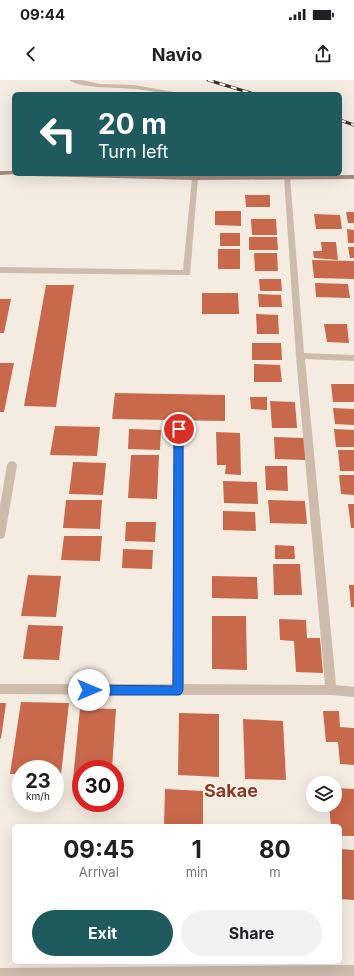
<!DOCTYPE html>
<html lang="en">
<head>
<meta charset="utf-8">
<style>
  :root { --surface:#fff; --page:#f2f2f2; --text:#202124; --muted:#757577; --accent:#1f5a5e }
  body { margin:0; font-family:Inter,sans-serif; background:var(--page); color:var(--text); height:100vh; display:flex; flex-direction:column; font-size:15px; white-space:nowrap }
  * { box-sizing:border-box; margin:0 }
  p { font-size:13px; color:var(--muted) }
  .icon { flex:none; width:22px; height:22px; fill:none; stroke:currentColor; stroke-width:2; stroke-linecap:round; stroke-linejoin:round }
  .map { position:relative; flex:1; overflow:hidden }
  .panel { position:absolute; left:12px; top:744px; width:330px; height:140px; display:flex; flex-direction:column; background:var(--surface); border-radius:6px; box-shadow:0 4px 16px #0002 }
  .panel>* { flex:none }
  .hud { position:absolute; left:12px; top:12px; width:330px; height:84px; border-radius:6px; box-shadow:0 4px 16px #0002; background:#1f5a5e; color:#fff; overflow:hidden }
  .tools { position:absolute; left:306px; top:696px; display:grid; gap:8px }
  .tools a { display:grid; place-items:center; width:36px; height:36px; border-radius:50%; background:var(--surface); box-shadow:0 4px 16px #0002; font-size:20px }
  .speed { position:absolute; left:12px; top:680px; display:flex; gap:8px; font-size:20px; font-weight:700; text-align:center }
  .speed>* { display:grid; place-content:center; width:52px; height:52px; border-radius:50%; background:var(--surface); box-shadow:0 4px 16px #0002; line-height:1 }
  .speed small { font-size:10px; font-weight:400 }
  .speed .limit { border:6px solid #d22; background:#fff; color:#111 }
  .pin { position:absolute; display:grid; place-items:center; width:34px; height:34px; color:#fff; margin:-17px; border:2px solid #fff; border-radius:50%; box-shadow:0 1px 4px #0007 }
  .me { position:absolute; width:44px; margin:-22px; rotate:90deg; stroke-linejoin:round; filter:drop-shadow(0 0 3px #0008) }
  .turn { display:flex; align-items:center; gap:14px; height:84px; padding:0 20px; font-size:18px }
  .turn .icon { width:52px; height:52px; stroke-width:2.5 }
  .turn b { display:block; font-size:28px; line-height:34px }
  .eta { display:flex; justify-content:space-evenly; align-items:center; height:68px; text-align:center }
  .eta b { font-size:24px; font-weight:700; line-height:28px }
  .action { display:flex; gap:8px; margin-top:auto; padding:8px 20px }
  .action a { flex:1; height:46px; border-radius:24px; background:var(--accent); color:#fff; font-size:16px; font-weight:700; line-height:46px; text-align:center }
  .action a+a { background:var(--page); color:var(--text) }
  .status { display:flex; justify-content:space-between; align-items:center; height:28px; padding:0 20px; background:var(--surface); direction:ltr }
  .status svg { height:11px; fill:currentColor }
  header { display:flex; justify-content:space-between; align-items:center; height:52px; padding:0 20px; background:var(--surface); font-size:18px; font-weight:700 }
  .map>svg:first-child { display:block }
  .building { fill:#c8694b }
  .lines { fill:none; stroke-linecap:round; stroke-linejoin:round }
  .lane { fill:#cdbbac; fill-rule:evenodd }
  .street { fill:#cdbbac; fill-rule:evenodd }
  .secondary { fill:#a18a7d; fill-rule:evenodd }
  .rail-casing { stroke:#3b302b; stroke-width:3 }
  .rail { stroke:#fbf5ee; stroke-width:2; stroke-dasharray:6; stroke-linecap:butt }
  .route { fill:#1a73e8; stroke:#114b97 }
  .labels { text-anchor:middle; dominant-baseline:central; stroke-width:3; stroke-linejoin:round; paint-order:stroke }
  .near-quarter-label { font-size:18px; font-weight:bold; fill:#8c3b22; stroke:#fbf5ee }
</style>
</head>
<body>
<div class="status"><b>09:44</b><svg viewBox="0 0 49 12"><path d="M0 12V9h3v3zM5 12V6h3v6zM10 12V3h3v9zM15 12V0h3v12zM26 1h20v11H26zM47 4h2v5h-2z"/></svg></div>
<header><svg class="icon" aria-label="back" viewBox="0 0 24 24"><path d="M15 5l-7 7 7 7"/></svg>Navio<svg class="icon" aria-label="share" viewBox="0 0 24 24"><path d="M12 15V3M7 8l5-5 5 5M5 13v7h14v-7"/></svg></header>
<div class="map">
<svg width="354" height="896" viewBox="0 0 354 896">
  <rect width="100%" height="100%" fill="#f4ebe1"/>
  <!-- building -->
  <g class="building">
    <path d="M245,115h25v12h-24z"/>
    <path d="M215,131h26v15l-26,-1z"/>
    <path d="M346,132h8v11h-6z"/>
    <path d="M314,134l26,1 2,14h-26z"/>
    <path d="M251,139h25l1,16h-25z"/>
    <path d="M347,149l7,1v13h-6z"/>
    <rect x="220" y="153" width="20" height="13"/>
    <path d="M249,157h28l1,13h-29z"/>
    <path d="M321,162h15l2,18 -24,-2 -1,-7h9z"/>
    <path d="M348,167h6v11h-4z"/>
    <rect x="218" y="169" width="22" height="20"/>
    <path d="M254,173h23l1,18h-23z"/>
    <path d="M312,180l42,1v18l-40,-1z"/>
    <path d="M259,199h22l1,12h-22z"/>
    <path d="M315,203l33,1 2,14 -34,-1z"/>
    <path d="M46,205h28l-18,122 -32,-1z"/>
    <path d="M202,213h36l1,21h-37z"/>
    <path d="M258,214l23,1 1,12h-23z"/>
    <path d="M0,219h11l-7,34h-4z"/>
    <path d="M256,234l22,1 1,19h-22z"/>
    <path d="M324,244h23l2,19 -22,-1z"/>
    <path d="M252,263h29l1,17h-30z"/>
    <path d="M0,283h14l-10,49h-4z"/>
    <path d="M254,284l26,1 2,17h-28z"/>
    <path d="M331,304h23v18h-21z"/>
    <path d="M115,313l110,2v26l-113,-2z"/>
    <path d="M250,317h17v13l-16,-1z"/>
    <path d="M270,321l25,1 2,26h-25z"/>
    <path d="M333,328l21,1v16l-19,-1z"/>
    <path d="M55,346l45,1 -3,29 -47,-1z"/>
    <path d="M129,349l32,1 -1,20 -32,-1z"/>
    <path d="M334,349l20,1v17h-18z"/>
    <path d="M216,352l24,1 1,42 -16,-1 1,-9h-9z"/>
    <path d="M274,357l30,1 2,22 -31,-1z"/>
    <path d="M338,370h16v21h-14z"/>
    <path d="M131,375h28l-2,44 -29,-1z"/>
    <path d="M73,382l33,1 -3,32 -34,-1z"/>
    <path d="M265,386h22l1,25 -22,-1z"/>
    <path d="M339,395h15v20l-13,-1z"/>
    <path d="M223,401l34,1 1,22 -34,-1z"/>
    <path d="M66,420h36l-2,29 -37,-1z"/>
    <path d="M268,420l37,1 2,23 -37,-1z"/>
    <path d="M348,424h6v24h-3z"/>
    <path d="M223,431l32,1 1,19 -33,-1z"/>
    <path d="M126,442h30l-1,20 -30,-1z"/>
    <path d="M64,456h38l-2,25 -39,-1z"/>
    <path d="M275,465l19,1 1,13h-20z"/>
    <path d="M123,469l30,1 -1,19 -30,-1z"/>
    <path d="M273,484h27l2,31h-28z"/>
    <path d="M28,495l33,1 -5,41 -35,-1z"/>
    <path d="M212,496l45,1 1,22 -46,-1z"/>
    <path d="M349,505h5v22h-3z"/>
    <path d="M212,536h34l1,54 -35,-1z"/>
    <path d="M279,539l27,1 1,18h13l3,35 -27,-1 -2,-31 -14,-1z"/>
    <path d="M28,545l35,1 -4,34 -36,-1z"/>
    <path d="M21,622l48,1 -8,72h-6v-6h-34v5h-11z"/>
    <path d="M0,623h6l-5,36 -1,-1z"/>
    <path d="M80,628l36,1 -4,60h-31v11h-8z"/>
    <path d="M323,631h16l1,16 14,1v37l-14,-1 -2,-22h-12z"/>
    <path d="M179,633l40,1v63l-41,-2z"/>
    <path d="M243,639l40,2 3,59 -41,-1z"/>
    <path d="M335,708l19,1v47h-14v-10h-9l-2,-21h6z"/>
    <path d="M165,709l38,2v35h-39z"/>
    <path d="M340,769l14,1v50l-14,-1z"/>
  </g>
  <g class="lines">
    <!-- lane -->
    <path class="lane" d="M354,885v11h-354v-8z"/>
    <!-- street -->
    <g class="street">
      <path d="M69,0h12l19,4 34,1 40,7 3,2c-15,0 -29,-4 -43,-5 -17,-2 -52,0 -65,-9z"/>
      <path d="M287,95l3,2 14,176 50,2v6l-49,-2 31,326 18,2v10l-23,-2h-149l-4,1 -4,-1 -174,-1v-10h172l2,-255 5,-4 5,4v255l141,1 -29,-329 -12,-179z"/>
      <path d="M195,96l3,2 -8,97 -190,-2v-6l183,3 9,-92z"/>
      <path d="M12,381l3,1 2,3 -12,70 -1,3 -4,1v-33l7,-41 2,-3z"/>
    </g>
    <!-- secondary -->
    <g class="secondary">
      <path d="M0,91h14v3h3l-17,1z"/>
      <path d="M30,94l165,2 159,-1v4l-159,1 -162,-4z"/>
    </g>
    <defs>
      <g id="rail">
        <path d="M208,0l46,14"/>
        <path d="M340,40l14,5"/>
      </g>
    </defs>
    <!-- rail casing -->
    <use href="#rail" class="rail-casing"/>
    <!-- rail -->
    <use href="#rail" class="rail"/>
  </g>
  <!-- route -->
  <path class="route" d="M179,345l4,4v261l-2,4 -3,1h-89l-4,-2 -1,-3 1,-4 4,-1 84,1 1,-257z"/>
  <g class="labels">
    <!-- near-quarter labels -->
    <g class="near-quarter-label">
      <text x="231" y="710">Sakae</text>
    </g>
  </g>
</svg>
<div class="tools">
<a><svg class="icon" aria-label="layers" viewBox="0 0 24 24"><path d="M12 4l9 5-9 5-9-5zM3 14l9 5 9-5"/></svg></a>
</div>
<div class="speed"><div>23<small>km/h</small></div><div class="limit">30</div></div>
<div class="pin" style="left:179px;top:349px;background:#d93025"><svg class="icon" aria-label="arrive" viewBox="0 0 24 24"><path d="M6 21V4h12l-3 4 3 4H6"/></svg></div>
<svg class="me" style="left:89px;top:610px" viewBox="-20 -20 40 40"><circle r="19" fill="#fff"/><path d="M0-13L10 11 0 6-10 11z" fill="#1a73e8"/></svg>
<div class="hud">
<div class="turn"><svg class="icon" aria-label="left" viewBox="0 0 24 24"><path d="M17 20v-9H6M10 6l-5 5 5 5"/></svg><div><b>20 m</b>Turn left</div></div>
</div>
<section class="panel">
<div class="eta">
<div><b>09:45</b><p>Arrival</p></div>
<div><b>1</b><p>min</p></div>
<div><b>80</b><p>m</p></div>
</div>
<div class="action"><a>Exit</a><a>Share</a></div>
</section>
</div>
</body>
</html>
